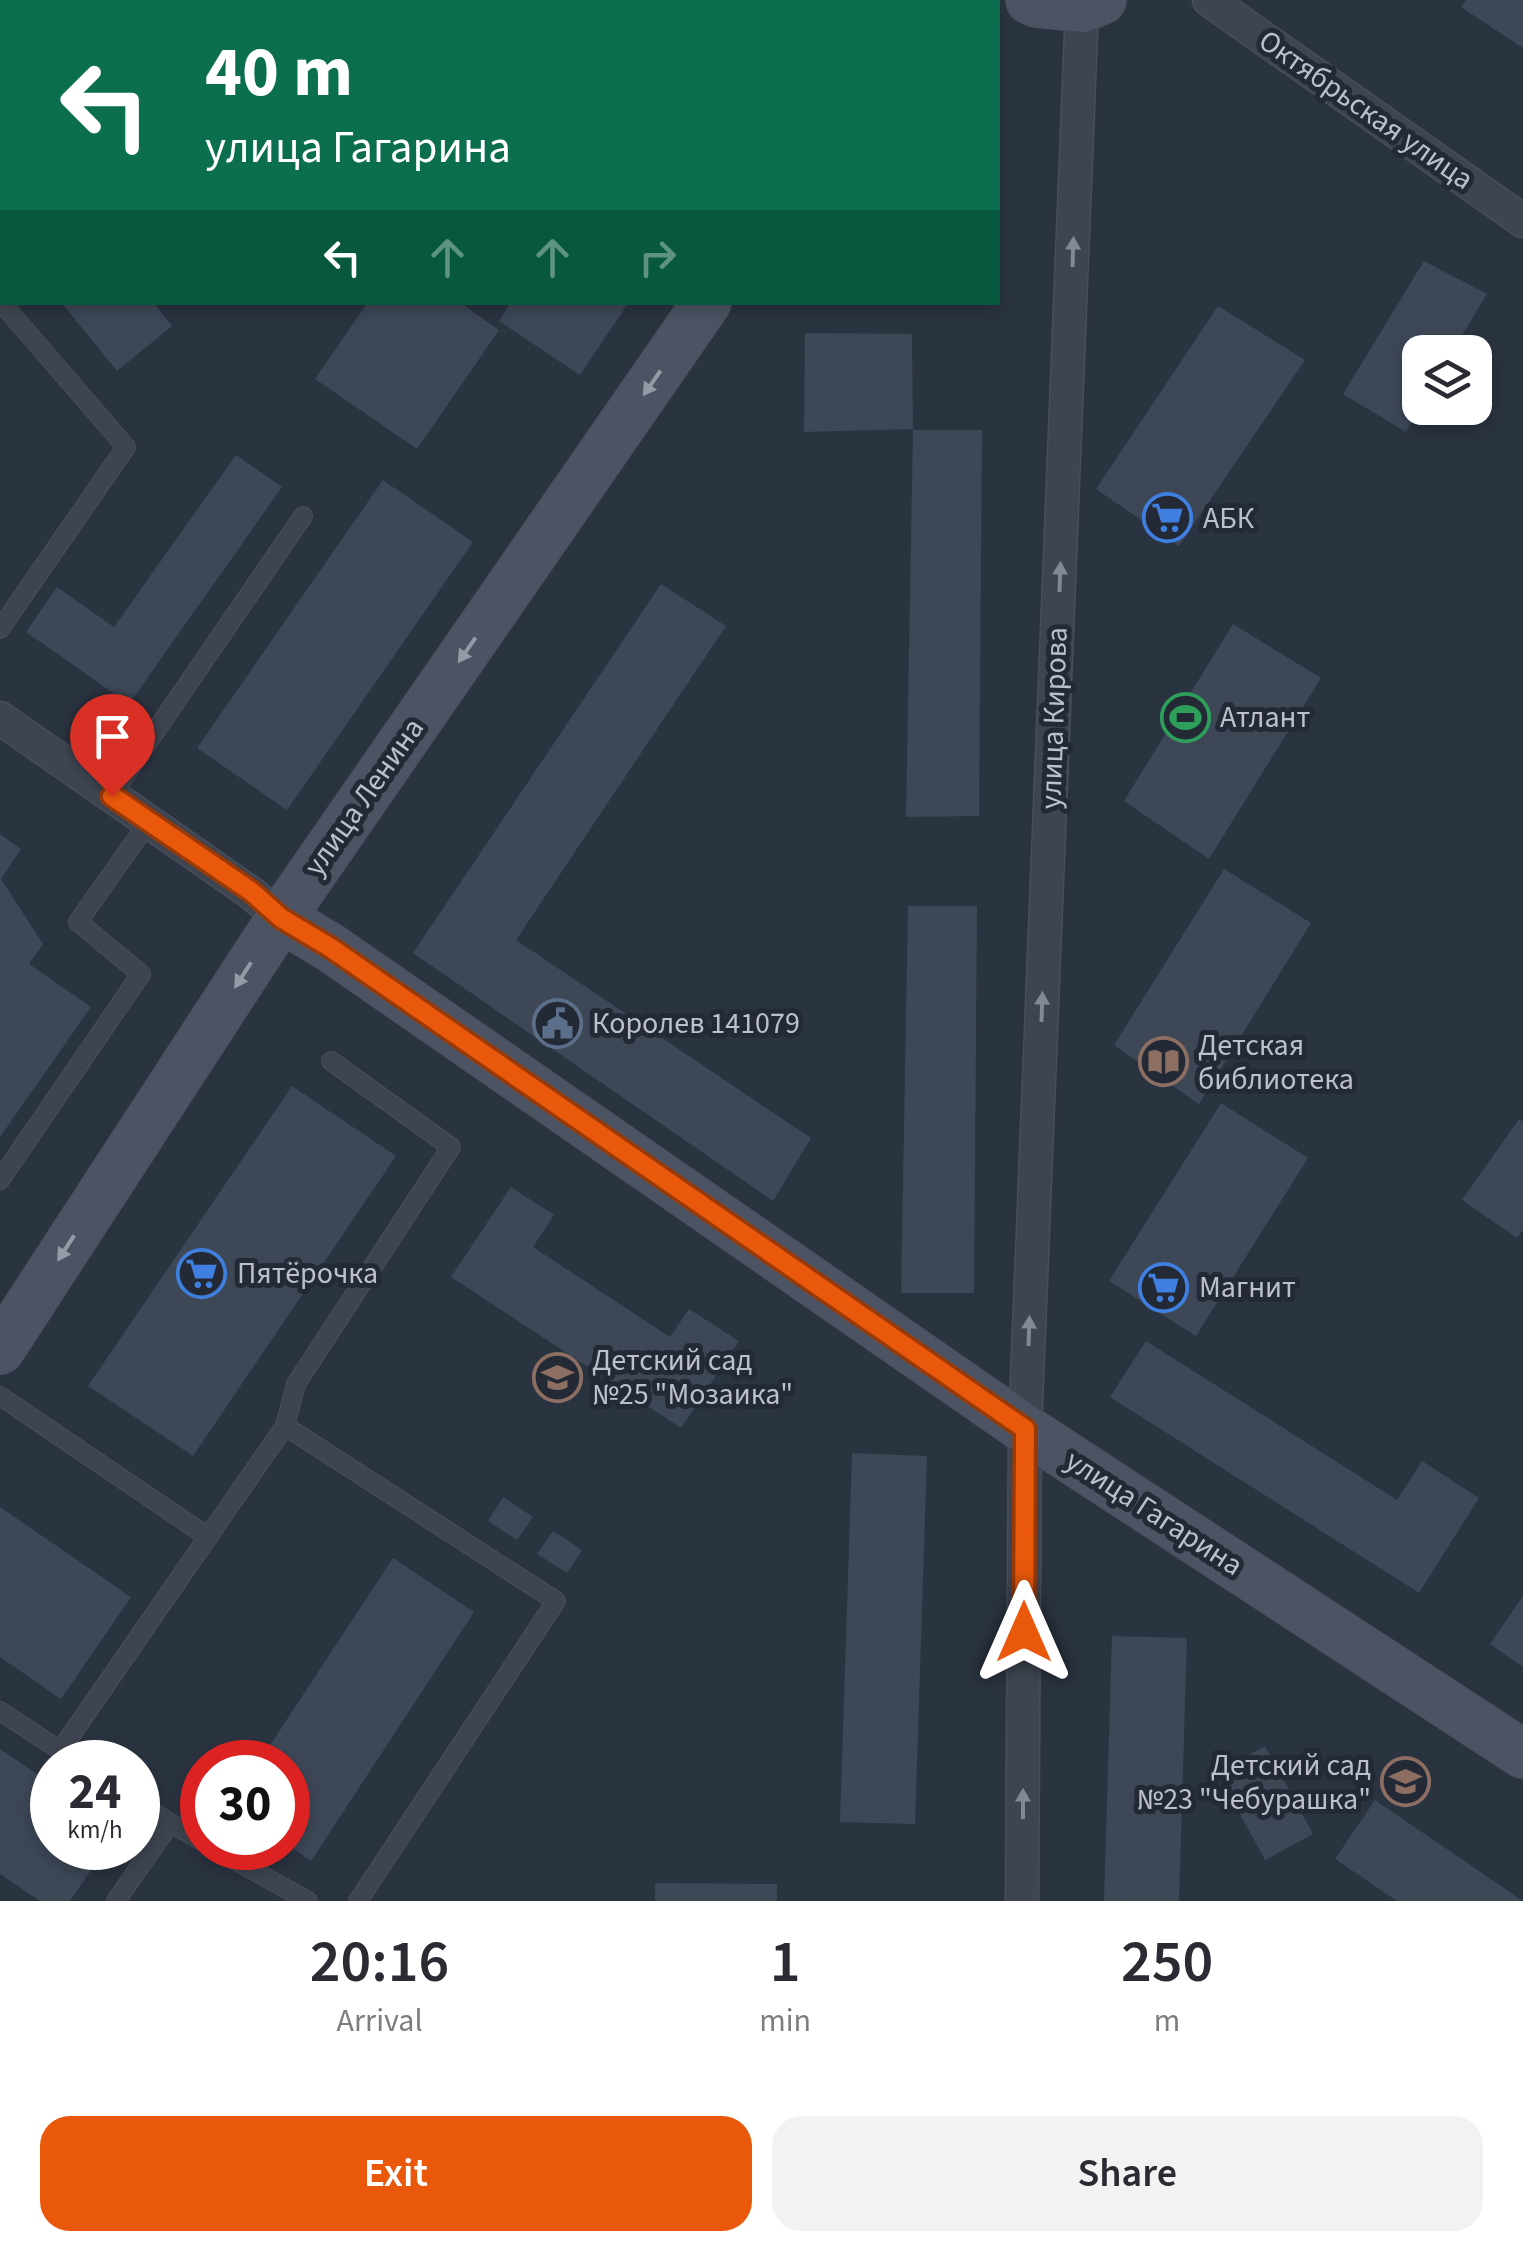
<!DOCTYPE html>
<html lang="en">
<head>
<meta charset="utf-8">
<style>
  :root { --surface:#fff; --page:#f2f2f3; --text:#2b2b33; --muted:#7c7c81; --accent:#ea580c }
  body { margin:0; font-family:"Source Sans 3",sans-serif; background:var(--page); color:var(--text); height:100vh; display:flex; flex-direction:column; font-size:38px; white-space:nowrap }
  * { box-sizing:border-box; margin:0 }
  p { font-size:32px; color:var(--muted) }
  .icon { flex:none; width:55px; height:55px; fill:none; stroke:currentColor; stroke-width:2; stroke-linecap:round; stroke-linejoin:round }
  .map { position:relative; height:1901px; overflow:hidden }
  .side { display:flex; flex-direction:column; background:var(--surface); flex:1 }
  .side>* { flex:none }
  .banner { position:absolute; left:0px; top:0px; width:1000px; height:305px; box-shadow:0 5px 15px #0003; background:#0b6e4f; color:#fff; overflow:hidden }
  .buttons { position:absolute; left:1402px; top:335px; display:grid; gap:20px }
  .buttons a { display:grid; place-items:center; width:90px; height:90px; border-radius:20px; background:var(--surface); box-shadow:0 5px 15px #0003; font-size:50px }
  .speed { position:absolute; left:30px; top:1740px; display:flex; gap:20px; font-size:50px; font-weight:700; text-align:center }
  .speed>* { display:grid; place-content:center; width:130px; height:130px; border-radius:50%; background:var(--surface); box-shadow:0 5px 15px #0003; line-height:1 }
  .speed small { font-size:25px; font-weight:400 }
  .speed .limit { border:15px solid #d22; background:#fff; color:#111 }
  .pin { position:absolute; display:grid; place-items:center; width:85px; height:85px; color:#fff; margin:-102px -42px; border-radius:50% 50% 50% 0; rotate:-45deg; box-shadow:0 0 10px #0007 }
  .pin .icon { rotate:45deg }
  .me { position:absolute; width:110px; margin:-55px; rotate:0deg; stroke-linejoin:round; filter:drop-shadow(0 0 8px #0008) }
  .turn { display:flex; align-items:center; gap:35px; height:210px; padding:0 40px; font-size:45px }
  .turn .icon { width:130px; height:130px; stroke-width:2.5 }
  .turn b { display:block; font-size:70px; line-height:85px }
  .lanes { display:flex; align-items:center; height:95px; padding:0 40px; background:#0003; justify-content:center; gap:50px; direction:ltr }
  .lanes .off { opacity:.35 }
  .eta { display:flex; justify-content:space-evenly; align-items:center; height:170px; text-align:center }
  .eta b { font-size:60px; font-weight:600; line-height:70px }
  .action { display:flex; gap:20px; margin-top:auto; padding:20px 40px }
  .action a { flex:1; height:115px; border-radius:30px; background:var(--accent); color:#fff; font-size:40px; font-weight:600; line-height:115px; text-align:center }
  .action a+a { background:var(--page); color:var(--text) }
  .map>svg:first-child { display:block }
  .building { fill:#3d4756 }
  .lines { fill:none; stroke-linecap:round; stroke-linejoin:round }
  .lane-casing { stroke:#484e5a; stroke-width:20 }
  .street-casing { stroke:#484e5a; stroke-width:35 }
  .secondary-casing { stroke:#484e5a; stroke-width:50 }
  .lane { stroke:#3e4550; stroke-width:18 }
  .street { stroke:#3e4550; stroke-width:32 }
  .secondary { stroke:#4c5463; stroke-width:48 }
  .oneway { fill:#838993 }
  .oneway2 { fill:#949aa6 }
  .route-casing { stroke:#983908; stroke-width:25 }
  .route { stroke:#ea580c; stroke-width:18 }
  .labels { text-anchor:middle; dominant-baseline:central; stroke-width:10; stroke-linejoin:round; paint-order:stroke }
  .street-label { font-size:30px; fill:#bbc0ca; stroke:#232a36 }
  .poi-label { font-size:30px; fill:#bbc0ca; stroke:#232a36; text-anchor:start }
</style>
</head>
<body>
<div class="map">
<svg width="1523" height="1901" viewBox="0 0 1523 1901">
  <rect width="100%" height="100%" fill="#2a3340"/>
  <!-- building -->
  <g class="building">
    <path d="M1466,0h57v48l-62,-41z"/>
    <path d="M1424,261l63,33 -35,58h-32v55l-14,25 -63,-38z"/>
    <path d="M61,302h92l19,24 -55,45z"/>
    <path d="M368,302h91l40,28 -82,119 -102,-70z"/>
    <path d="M511,302h118l-49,73 -81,-54z"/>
    <path d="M1218,306l87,54 -126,186 -83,-57z"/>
    <path d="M805,333l107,1 1,95 -109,3z"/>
    <path d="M913,430h69l-3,386 -73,1z"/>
    <path d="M236,455l46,32 -153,217 -103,-72 31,-45 57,40z"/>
    <path d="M383,480l90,62 -186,268 -90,-62z"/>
    <path d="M661,584l65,42 -210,314 295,198 -38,63 -360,-248z"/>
    <path d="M1233,624l88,54 -112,181 -85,-58z"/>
    <path d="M0,834l21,15 -20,30 42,65 -14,20 62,43 -91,130z"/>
    <path d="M1224,869l87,54 -112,181 -85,-59z"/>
    <path d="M908,906h69l-3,387h-73z"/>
    <path d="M292,1086l104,70 -203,300 -105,-70z"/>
    <path d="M1221,1103l87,55 -112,178 -87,-55z"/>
    <path d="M1519,1119l4,3v108l-6,8 -55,-38z"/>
    <path d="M511,1187l43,28 -21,32 137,90 19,-28 50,32 -58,87 -230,-151z"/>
    <path d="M1146,1341l251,159 25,-39 57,37 -60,95 -309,-196z"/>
    <path d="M852,1453l75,3 -12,368 -75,-2z"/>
    <path d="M503,1497l30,20 -16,23 -29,-19z"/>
    <path d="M0,1507l131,90 -70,102 -61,-42z"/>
    <path d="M553,1531l29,19 -15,23 -30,-19z"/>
    <path d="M393,1558l81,54 -163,249 -23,-16v-83h-29z"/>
    <path d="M1523,1596v71l-33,-23z"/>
    <path d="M1112,1636l75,2 -8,263h-75z"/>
    <path d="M1265,1746l48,88 -48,26 -48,-88z"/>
    <path d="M0,1749l52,35v64h54l-36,53h-30l-40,-27z"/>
    <path d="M1375,1800l148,101h-126l-62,-42z"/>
    <path d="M655,1883l122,1v17h-122z"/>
  </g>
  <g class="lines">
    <defs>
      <g id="lane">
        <path d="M0,301l126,146 -126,182"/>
        <path d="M111,796l192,-280"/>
        <path d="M0,1180l141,-206 -63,-52 71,-101"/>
        <path d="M0,1396l208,141 77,-111 271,175 -198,300"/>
        <path d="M285,1426l11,-42 155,-237 -120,-86"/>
        <path d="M0,1711l78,51"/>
        <path d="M60,1751l148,-214"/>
        <path d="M170,1823l32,18"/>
        <path d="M213,1848l95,53"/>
        <path d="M116,1901l54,-78 -32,-21"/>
      </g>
      <g id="street">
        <path d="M1209,0l314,221"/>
        <path d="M0,718l251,175 30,25"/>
        <path d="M1022,1901l3,-472 57,-1421"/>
      </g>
      <g id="secondary">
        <path d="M1030,0l6,3 46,5 20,-8"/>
        <path d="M913,2l1,-2"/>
        <path d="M281,918l50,30 694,481 498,325"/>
        <path d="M0,1350l281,-432 426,-616"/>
      </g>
    </defs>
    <!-- lane casing -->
    <use href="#lane" class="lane-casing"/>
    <!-- street casing -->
    <use href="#street" class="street-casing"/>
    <!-- secondary casing -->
    <use href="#secondary" class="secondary-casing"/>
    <!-- lane -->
    <use href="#lane" class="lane"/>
    <!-- street -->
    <use href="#street" class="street"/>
    <!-- secondary -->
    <use href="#secondary" class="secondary"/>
  </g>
  <!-- one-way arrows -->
  <defs><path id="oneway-solid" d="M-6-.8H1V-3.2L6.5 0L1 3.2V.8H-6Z" transform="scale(2.5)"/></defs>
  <g class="oneway">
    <use href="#oneway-solid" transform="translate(1073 252) rotate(-88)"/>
    <use href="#oneway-solid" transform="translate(1060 577) rotate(-88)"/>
    <use href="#oneway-solid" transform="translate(1042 1007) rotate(-88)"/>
    <use href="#oneway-solid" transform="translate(1029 1331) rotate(-88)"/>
    <use href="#oneway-solid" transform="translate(1023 1804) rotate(-90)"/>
  </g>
  <g class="oneway2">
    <use href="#oneway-solid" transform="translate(652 383) rotate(125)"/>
    <use href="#oneway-solid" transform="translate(467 650) rotate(125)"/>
    <use href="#oneway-solid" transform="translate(243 975) rotate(123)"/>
    <use href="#oneway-solid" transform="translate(66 1248) rotate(123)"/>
  </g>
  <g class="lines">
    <defs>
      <path id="route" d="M112,796l140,96 29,26 50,30 694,481 -1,203"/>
    </defs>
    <!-- route casing -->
    <use href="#route" class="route-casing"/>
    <!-- route -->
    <use href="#route" class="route"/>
  </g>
  <!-- icons -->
  <defs>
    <symbol id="supermarket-ring" viewBox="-11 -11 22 22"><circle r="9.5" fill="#232a36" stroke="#3f7fe0" stroke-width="1.5"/><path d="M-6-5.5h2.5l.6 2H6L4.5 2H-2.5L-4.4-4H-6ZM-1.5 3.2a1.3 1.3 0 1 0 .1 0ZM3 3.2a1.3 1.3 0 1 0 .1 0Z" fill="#3f7fe0"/></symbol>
    <symbol id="stadium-ring" viewBox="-11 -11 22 22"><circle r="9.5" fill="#232a36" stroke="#2e9e5b" stroke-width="1.5"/><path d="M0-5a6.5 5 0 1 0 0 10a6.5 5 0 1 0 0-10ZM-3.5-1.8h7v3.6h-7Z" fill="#2e9e5b"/></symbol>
    <symbol id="civic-ring" viewBox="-11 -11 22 22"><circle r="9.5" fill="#232a36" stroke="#5c6f8a" stroke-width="1.5"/><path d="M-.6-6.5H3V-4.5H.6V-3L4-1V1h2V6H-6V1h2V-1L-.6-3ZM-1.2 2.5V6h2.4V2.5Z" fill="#5c6f8a"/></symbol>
    <symbol id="library-ring" viewBox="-11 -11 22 22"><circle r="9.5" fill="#232a36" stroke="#8d6e63" stroke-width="1.5"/><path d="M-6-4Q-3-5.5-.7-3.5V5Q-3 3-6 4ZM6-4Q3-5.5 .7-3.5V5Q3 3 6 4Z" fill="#8d6e63"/></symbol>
    <symbol id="school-ring" viewBox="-11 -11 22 22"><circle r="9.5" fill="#232a36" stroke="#8d6e63" stroke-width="1.5"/><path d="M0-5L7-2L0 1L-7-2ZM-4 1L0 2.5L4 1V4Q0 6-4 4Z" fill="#8d6e63"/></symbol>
  </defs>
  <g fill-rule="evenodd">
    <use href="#supermarket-ring" x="1140" y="490" width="55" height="55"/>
    <use href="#stadium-ring" x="1158" y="690" width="55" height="55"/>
    <use href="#civic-ring" x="530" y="996" width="55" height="55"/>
    <use href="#library-ring" x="1136" y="1034" width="55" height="55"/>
    <use href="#supermarket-ring" x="174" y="1246" width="55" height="55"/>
    <use href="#supermarket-ring" x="1136" y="1260" width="55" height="55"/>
    <use href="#school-ring" x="530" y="1350" width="55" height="55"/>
    <use href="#school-ring" x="1378" y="1754" width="55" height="55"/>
  </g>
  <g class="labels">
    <!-- street labels -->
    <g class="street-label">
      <text transform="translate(1366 110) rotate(35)">Октябрьская улица</text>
      <text transform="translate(1054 718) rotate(-88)">улица Кирова</text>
      <text transform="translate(364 797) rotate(-55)">улица Ленина</text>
      <text transform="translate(1154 1513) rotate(33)">улица Гагарина</text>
    </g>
    <!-- poi labels -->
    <g class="poi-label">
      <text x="1203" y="518">АБК</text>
      <text x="1220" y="717">Атлант</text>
      <text x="592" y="1023">Королев 141079</text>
      <text x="1198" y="1045">Детская<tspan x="1198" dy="34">библиотека</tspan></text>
      <text x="237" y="1273">Пятёрочка</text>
      <text x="1199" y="1287">Магнит</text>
      <text x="592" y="1360">Детский сад<tspan x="592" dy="34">№25 "Мозаика"</tspan></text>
      <text x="1371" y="1765" text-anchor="end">Детский сад<tspan x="1371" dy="34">№23 "Чебурашка"</tspan></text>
    </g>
  </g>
</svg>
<div class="buttons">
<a><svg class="icon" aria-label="layers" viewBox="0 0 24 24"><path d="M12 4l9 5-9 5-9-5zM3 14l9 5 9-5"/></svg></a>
</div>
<div class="speed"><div>24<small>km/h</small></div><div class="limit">30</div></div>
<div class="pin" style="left:112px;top:796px;background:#d93025"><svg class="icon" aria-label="arrive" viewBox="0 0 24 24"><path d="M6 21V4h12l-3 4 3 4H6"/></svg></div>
<svg class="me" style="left:1024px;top:1632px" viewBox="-20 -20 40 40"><path d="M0-17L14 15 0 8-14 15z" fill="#ea580c" stroke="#fff" stroke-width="4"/></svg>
<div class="banner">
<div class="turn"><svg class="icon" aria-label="left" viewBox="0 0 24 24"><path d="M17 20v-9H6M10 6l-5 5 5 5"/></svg><div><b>40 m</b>улица Гагарина</div></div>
<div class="lanes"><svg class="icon" aria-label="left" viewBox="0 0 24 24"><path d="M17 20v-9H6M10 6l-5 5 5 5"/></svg><svg class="icon off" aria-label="ahead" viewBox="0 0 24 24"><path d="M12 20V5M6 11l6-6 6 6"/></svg><svg class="icon off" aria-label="ahead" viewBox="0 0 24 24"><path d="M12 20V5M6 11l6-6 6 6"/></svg><svg class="icon off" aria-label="right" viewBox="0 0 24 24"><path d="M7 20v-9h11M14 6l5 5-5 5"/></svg></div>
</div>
</div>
<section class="side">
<div class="eta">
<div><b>20:16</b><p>Arrival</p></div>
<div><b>1</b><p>min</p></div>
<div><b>250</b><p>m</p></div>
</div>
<div class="action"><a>Exit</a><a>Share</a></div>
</section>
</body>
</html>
